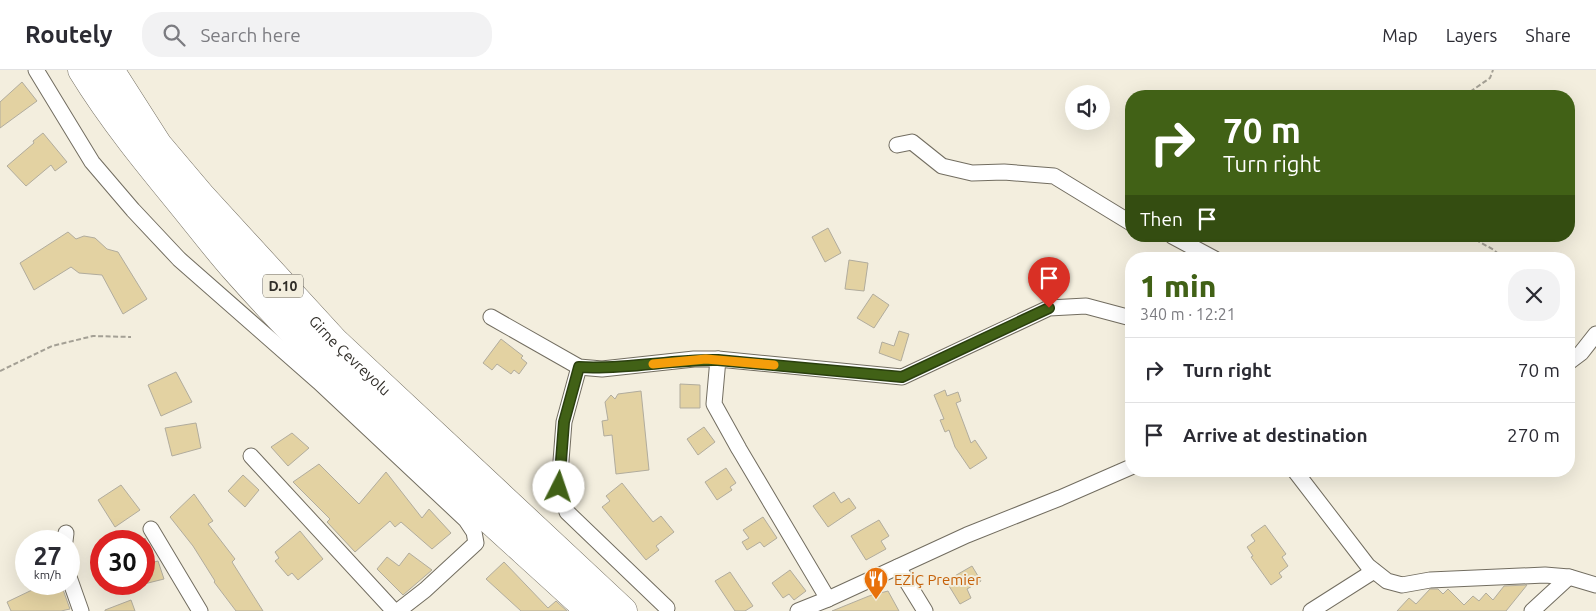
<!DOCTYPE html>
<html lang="en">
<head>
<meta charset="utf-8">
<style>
  :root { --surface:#fff; --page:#f2f2f3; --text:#2b2b33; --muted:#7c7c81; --line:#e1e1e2; --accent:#416116 }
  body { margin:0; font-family:Ubuntu,sans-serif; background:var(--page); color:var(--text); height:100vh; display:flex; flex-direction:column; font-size:19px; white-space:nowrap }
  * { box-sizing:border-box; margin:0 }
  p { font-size:16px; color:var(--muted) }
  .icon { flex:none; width:28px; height:28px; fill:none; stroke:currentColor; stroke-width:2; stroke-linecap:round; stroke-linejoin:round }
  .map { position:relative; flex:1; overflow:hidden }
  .sheet { position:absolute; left:1125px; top:182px; width:450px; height:225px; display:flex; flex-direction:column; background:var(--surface); border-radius:20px; box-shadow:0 5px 20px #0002 }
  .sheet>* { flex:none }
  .guide { position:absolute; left:1125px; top:20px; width:450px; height:152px; border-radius:20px; box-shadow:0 5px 20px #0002; background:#416116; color:#fff; overflow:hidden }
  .tools { position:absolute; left:1065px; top:15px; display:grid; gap:10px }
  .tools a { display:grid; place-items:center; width:45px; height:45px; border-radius:50%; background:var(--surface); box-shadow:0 5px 20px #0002; font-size:25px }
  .speed { position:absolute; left:15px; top:460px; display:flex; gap:10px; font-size:25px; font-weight:700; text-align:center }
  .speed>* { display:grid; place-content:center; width:65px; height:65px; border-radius:50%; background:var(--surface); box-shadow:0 5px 20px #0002; line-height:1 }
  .speed small { font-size:12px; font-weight:400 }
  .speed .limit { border:8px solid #d22; background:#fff; color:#111 }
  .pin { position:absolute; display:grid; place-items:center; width:42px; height:42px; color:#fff; margin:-51px -21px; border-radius:50% 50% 50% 0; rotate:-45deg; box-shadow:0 0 5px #0007 }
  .pin .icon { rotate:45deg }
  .me { position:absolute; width:55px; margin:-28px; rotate:4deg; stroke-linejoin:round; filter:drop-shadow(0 0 4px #0008) }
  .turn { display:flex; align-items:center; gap:18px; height:105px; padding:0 15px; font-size:22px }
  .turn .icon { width:65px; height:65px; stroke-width:2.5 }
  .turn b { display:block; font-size:35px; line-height:42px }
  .then { display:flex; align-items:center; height:48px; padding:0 15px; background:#0003; gap:10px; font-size:19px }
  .round { display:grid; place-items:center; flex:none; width:52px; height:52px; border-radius:20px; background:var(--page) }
  .head { display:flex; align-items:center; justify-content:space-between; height:85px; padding:0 15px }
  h1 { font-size:30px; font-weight:800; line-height:38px; color:var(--accent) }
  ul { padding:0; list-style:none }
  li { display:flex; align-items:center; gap:15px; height:65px; padding:0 15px; border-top:1px solid var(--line) }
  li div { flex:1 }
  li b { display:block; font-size:19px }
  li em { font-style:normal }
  header { display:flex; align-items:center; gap:30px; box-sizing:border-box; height:70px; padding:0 25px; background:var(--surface); border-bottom:1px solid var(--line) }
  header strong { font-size:24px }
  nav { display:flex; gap:28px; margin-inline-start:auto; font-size:18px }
  .search { width:350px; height:45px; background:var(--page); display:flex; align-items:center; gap:12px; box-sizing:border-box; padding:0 18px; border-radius:20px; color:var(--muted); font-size:19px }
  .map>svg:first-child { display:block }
  .building { fill:#e3d2a2; stroke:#b1ac9d }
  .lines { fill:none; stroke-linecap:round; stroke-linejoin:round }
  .street-casing { stroke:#726d60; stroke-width:17 }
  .highway-casing { stroke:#726d60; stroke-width:29 }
  .path { stroke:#a4a095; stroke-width:2; stroke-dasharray:5 2.5; stroke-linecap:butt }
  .street { stroke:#fff; stroke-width:15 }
  .highway { stroke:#fff; stroke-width:28 }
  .route-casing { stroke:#2a3f0e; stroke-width:12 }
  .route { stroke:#416116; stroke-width:9 }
  .slow { stroke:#f59e0b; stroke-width:9 }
  .labels { text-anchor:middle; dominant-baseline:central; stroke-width:4; stroke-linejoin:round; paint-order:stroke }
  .shield { fill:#f3eede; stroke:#6a675f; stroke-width:1 }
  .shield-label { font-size:14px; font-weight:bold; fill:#302d28 }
  .street-label { font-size:15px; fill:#302d28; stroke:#f3eede }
  .food-label { font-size:15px; fill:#c56008; stroke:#f3eede; text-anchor:start }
</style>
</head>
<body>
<header>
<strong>Routely</strong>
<div class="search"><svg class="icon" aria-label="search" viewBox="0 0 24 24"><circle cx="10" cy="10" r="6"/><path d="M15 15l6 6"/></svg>Search here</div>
<nav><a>Map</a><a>Layers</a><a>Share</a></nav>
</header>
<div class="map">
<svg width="1596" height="541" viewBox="0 0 1596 541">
  <rect width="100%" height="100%" fill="#f3eede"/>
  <!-- building -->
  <g class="building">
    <path d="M22,12l15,19 -37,27v-26z"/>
    <path d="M43,63l24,29 -12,9 -4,-6 -25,21 -19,-20 27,-23 -1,-2z"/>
    <path d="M828,158l13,25 -16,9 -13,-25z"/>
    <path d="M68,162l8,7 8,-3 11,2 12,11 11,3 29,47 -24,15 -21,-39 -23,-2 -8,-6 -37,23 -14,-27z"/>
    <path d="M849,190l19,3 -4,28 -19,-2z"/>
    <path d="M873,224l16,11 -15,23 -17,-10z"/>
    <path d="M899,261l10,3 -8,27 -22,-8 3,-11 12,4z"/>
    <path d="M501,269l22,17 -2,2 6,5 -8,11 -5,-4 -3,4 -14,-10 -5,6 -9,-7z"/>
    <path d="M176,302l16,30 -31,14 -13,-31z"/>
    <path d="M680,314l20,1v23h-20z"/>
    <path d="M945,320l2,6 11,-4 3,9 -5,2 15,40 4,-3 12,18 -17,11 -15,-22 -6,-17 -4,2 -5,-12 4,-1 -10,-24z"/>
    <path d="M641,321l8,79 -33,4 -4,-39 -8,1 -2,-15 6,-1 -3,-18 6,-7 4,4 3,-5z"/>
    <path d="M196,353l5,25 -29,8 -7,-28z"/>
    <path d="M704,357l11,15 -17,13 -11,-16z"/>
    <path d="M292,363l17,15 -21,18 -17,-19z"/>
    <path d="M319,394l40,40 27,-32 36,46 7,-9 22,24 -19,16 -31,-27 -6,5 -5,-6 -35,31 -28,-30 3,-3 -37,-37z"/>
    <path d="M726,398l10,15 -6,4 2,3 -15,10 -12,-18z"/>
    <path d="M243,405l16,15 -14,17 -17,-16z"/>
    <path d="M622,413l31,39 8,-6 13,16 -18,14 3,4 -13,10 -44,-53 8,-6 -4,-5z"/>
    <path d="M121,415l19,25 -25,17 -17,-27z"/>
    <path d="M834,422l7,11 8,-5 7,10 -28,19 -15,-21z"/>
    <path d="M194,424l19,27 -5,3 27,35 -3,3 31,49h-27l-22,-29 1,-1 -22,-35 -23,-29z"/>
    <path d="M763,447l14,21 -13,9 -4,-5 -13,8 -5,-8 7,-4 -6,-8z"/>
    <path d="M879,450l10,16 -8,5 5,8 -20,11 -15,-24z"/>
    <path d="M1265,455l21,29 -4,3 6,9 -9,7 3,4 -11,8 -20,-28 2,-1 -6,-9 8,-6 -4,-6z"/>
    <path d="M300,461l23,28 -25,21 -6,-7 -4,3 -13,-15 4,-3 -4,-6z"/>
    <path d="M145,468l9,24 4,-1 6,18 -20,5v-45z"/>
    <path d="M409,483l23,17 -29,25 -26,-26 10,-12 12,9z"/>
    <path d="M504,492l44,46 8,-7 11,10h-46l-35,-32z"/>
    <path d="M972,496l9,15 -14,8 4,9 -11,6 -14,-23z"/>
    <path d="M790,500l16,21 -12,9 -5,-6 -6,4 -11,-15z"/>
    <path d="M730,502l23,34 -8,5h-10l-20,-30z"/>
    <path d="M61,514l9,25 -9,2h-50l-4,-9 25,-12z"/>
    <path d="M1527,515l-21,26h-109l12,-13 7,6 14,-15h8l5,5 5,-5 16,16 9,-9 6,5 7,-8 7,7 11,-14z"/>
    <path d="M888,521l11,20h-67l37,-15z"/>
    <path d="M131,530l4,11h-30v-1z"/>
  </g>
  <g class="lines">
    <defs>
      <g id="street">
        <path d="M36,0l56,92 41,48 46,49 140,123 147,138 8,12 2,11 -51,47 -27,21"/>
        <path d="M897,75l15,-3 30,24 30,7 32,-1 50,4 77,47"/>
        <path d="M1172,166l43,23"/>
        <path d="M491,247l88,50 23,2 92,-10h24l184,18 147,-69 37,-2 45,12"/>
        <path d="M718,289l-4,45 25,45 89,150"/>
        <path d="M1569,292l12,-9 15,-19"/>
        <path d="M579,297l-15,55 -5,65 8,25 100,96"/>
        <path d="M251,386l143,155"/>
        <path d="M1295,401l73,95 19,15 15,4 28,-5 115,-5 24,2 27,8"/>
        <path d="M151,459l49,82"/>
        <path d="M65,471l1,-8"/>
        <path d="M898,497l27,44"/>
        <path d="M69,507l12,34"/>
        <path d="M798,541l30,-12 139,-64 93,-37 71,-31"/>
        <path d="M1311,541l63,-40"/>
        <path d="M1532,541l37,-34"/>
      </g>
      <g id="highway">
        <path d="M82,0c30,49 67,94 104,139 17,21 33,42 50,61 109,123 234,231 354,341"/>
        <path id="s1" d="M110,0l48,75 44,52 132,144 289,270"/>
      </g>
    </defs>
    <!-- street casing -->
    <use href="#street" class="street-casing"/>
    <!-- highway casing -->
    <use href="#highway" class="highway-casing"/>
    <!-- path -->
    <g class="path">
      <path d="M1464,26l26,-18 3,-8"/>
      <path d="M1469,166l25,14 10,9"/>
      <path d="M0,301l52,-25 41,-10 38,1"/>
    </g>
    <!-- street -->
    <use href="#street" class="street"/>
    <!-- highway -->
    <use href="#highway" class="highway"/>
  </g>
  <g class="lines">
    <defs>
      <path id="route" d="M559,417l5,-65 15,-55c47,3 93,-8 139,-7l184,17 147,-69"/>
    </defs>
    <!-- route casing -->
    <use href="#route" class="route-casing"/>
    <!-- route -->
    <use href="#route" class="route"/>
    <!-- slow -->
    <path class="slow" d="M653,294l53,-5 68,6"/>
  </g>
  <!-- icons -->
  <defs>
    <symbol id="restaurant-pin" viewBox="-11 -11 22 30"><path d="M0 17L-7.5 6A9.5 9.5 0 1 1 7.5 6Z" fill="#e8710a" stroke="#f3eede"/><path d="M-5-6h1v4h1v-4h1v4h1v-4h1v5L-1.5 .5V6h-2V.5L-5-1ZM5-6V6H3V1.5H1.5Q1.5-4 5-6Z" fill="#fff"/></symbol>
  </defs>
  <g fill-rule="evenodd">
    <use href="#restaurant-pin" x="862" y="495" width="28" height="38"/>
  </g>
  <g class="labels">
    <!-- shield labels -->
    <rect class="shield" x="263" y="204.5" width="40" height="23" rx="4"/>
    <g class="shield-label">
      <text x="283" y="216">D.10</text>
    </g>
    <!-- street labels -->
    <g class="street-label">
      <text stroke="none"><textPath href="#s1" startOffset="374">Girne Çevreyolu</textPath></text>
    </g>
    <!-- food labels -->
    <g class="food-label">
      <text x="894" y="509">EZİÇ Premier</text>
    </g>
  </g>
</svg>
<div class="tools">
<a><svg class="icon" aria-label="sound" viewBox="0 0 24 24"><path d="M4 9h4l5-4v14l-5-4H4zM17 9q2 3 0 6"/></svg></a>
</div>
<div class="speed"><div>27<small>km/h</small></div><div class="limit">30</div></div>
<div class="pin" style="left:1049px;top:238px;background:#d93025"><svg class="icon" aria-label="arrive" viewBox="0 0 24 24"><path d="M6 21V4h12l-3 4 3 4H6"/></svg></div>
<svg class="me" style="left:559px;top:417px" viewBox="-20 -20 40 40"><circle r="19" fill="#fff"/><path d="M0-13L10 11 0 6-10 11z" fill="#416116"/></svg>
<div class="guide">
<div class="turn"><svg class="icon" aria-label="right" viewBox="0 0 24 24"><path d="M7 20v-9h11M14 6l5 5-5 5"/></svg><div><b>70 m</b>Turn right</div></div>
<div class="then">Then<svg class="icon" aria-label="arrive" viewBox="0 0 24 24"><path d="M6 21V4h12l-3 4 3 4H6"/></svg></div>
</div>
<section class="sheet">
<div class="head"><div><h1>1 min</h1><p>340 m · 12:21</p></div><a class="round"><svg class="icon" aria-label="close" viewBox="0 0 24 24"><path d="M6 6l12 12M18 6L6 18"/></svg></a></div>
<ul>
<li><svg class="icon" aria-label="right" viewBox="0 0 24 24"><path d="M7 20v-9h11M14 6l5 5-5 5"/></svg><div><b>Turn right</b></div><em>70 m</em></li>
<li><svg class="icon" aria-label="arrive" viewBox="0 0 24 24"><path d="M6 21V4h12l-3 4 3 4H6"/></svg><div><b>Arrive at destination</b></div><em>270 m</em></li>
</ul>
</section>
</div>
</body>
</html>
